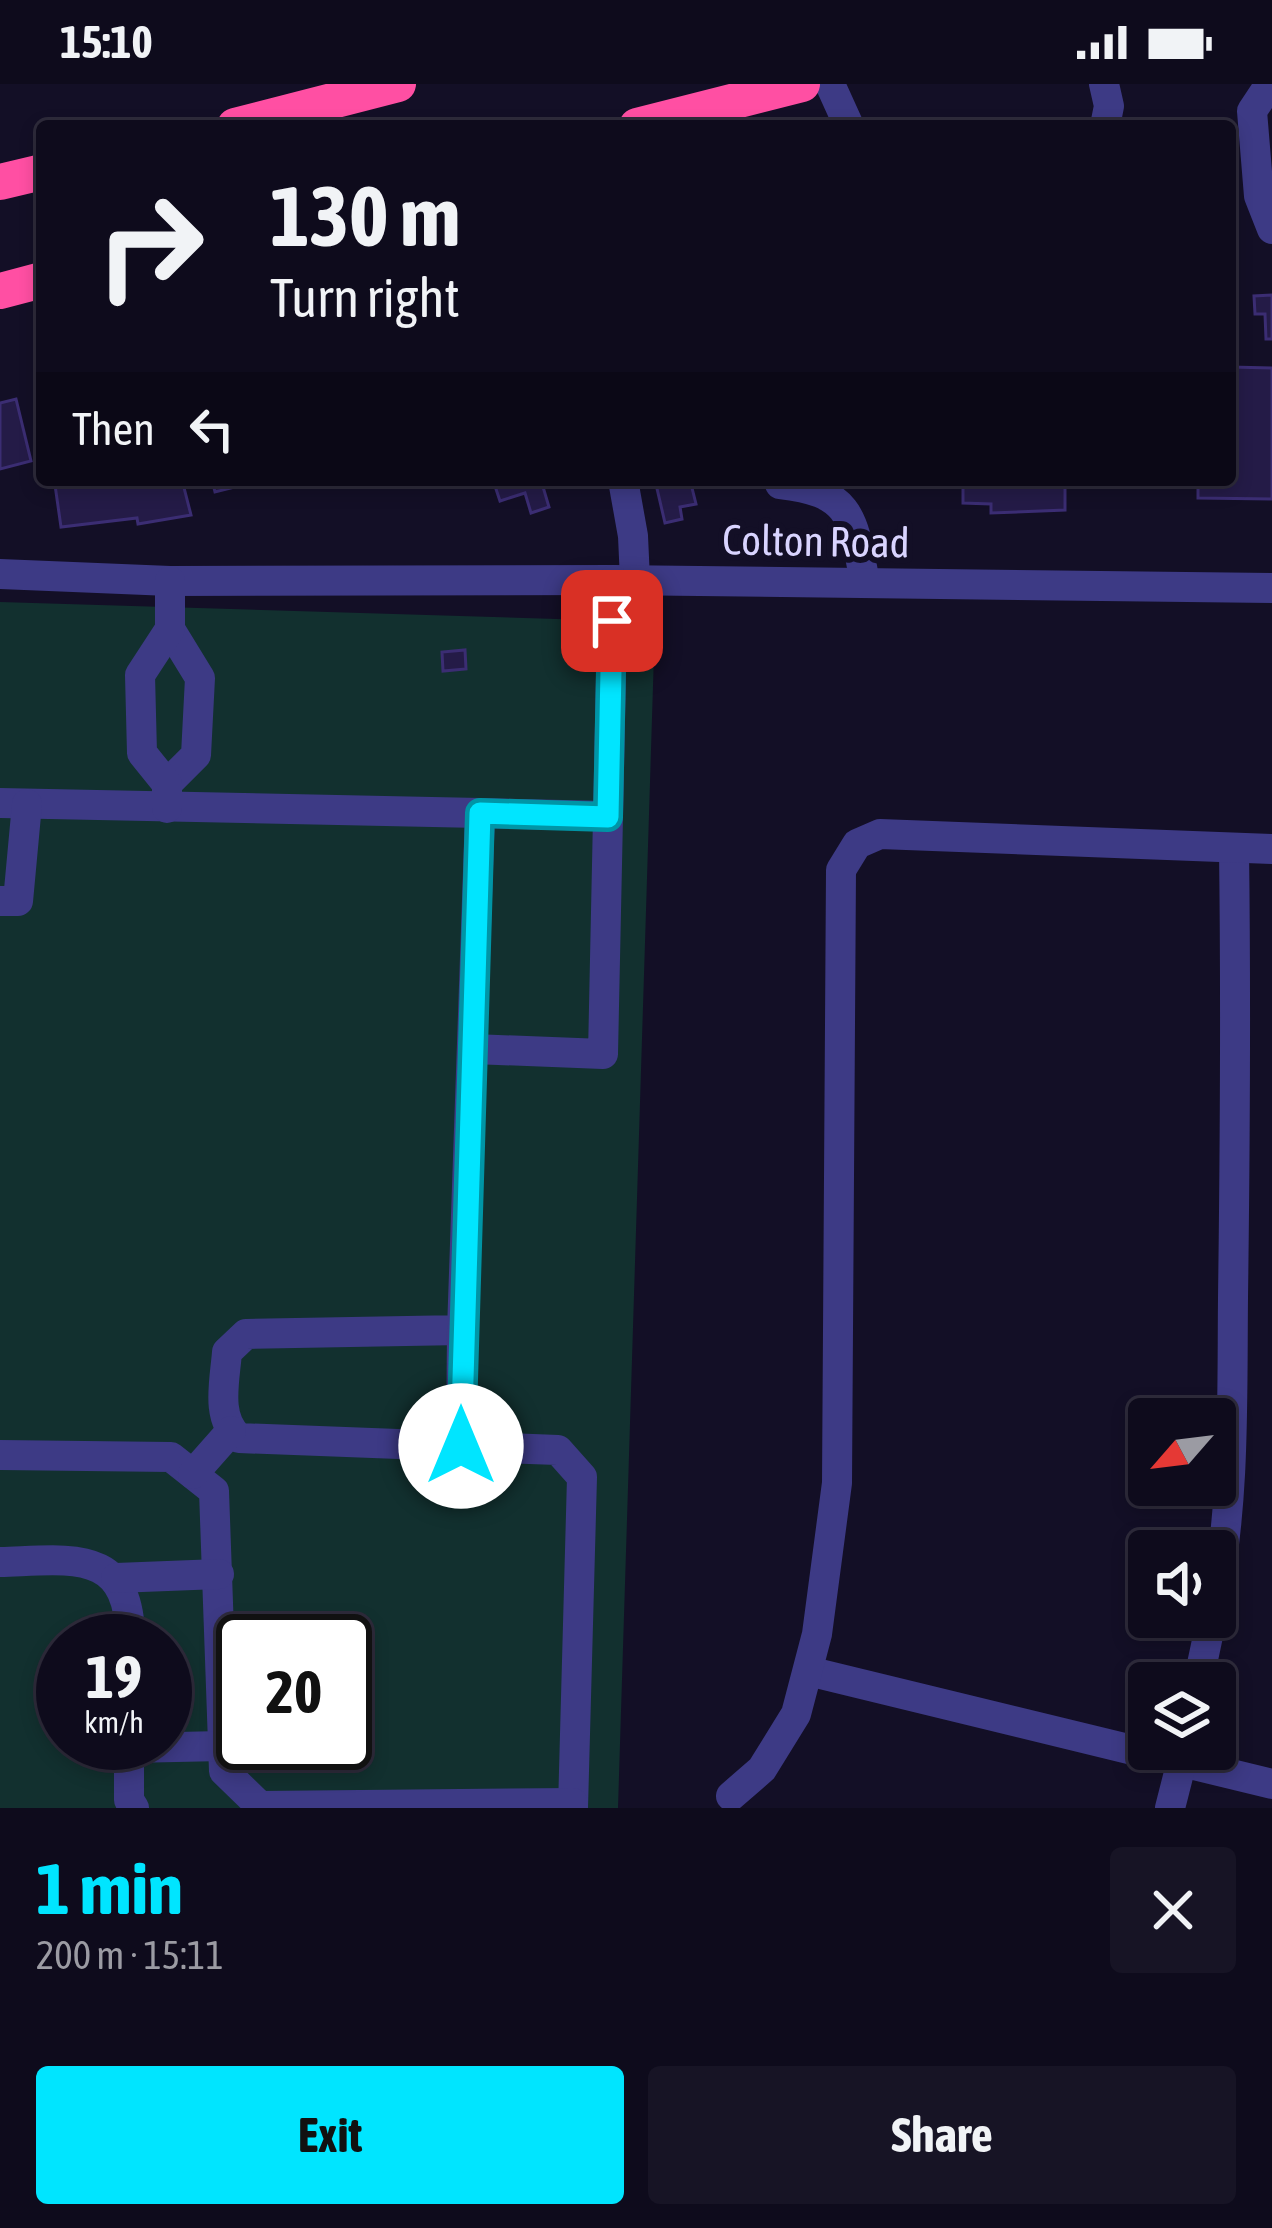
<!DOCTYPE html>
<html lang="en">
<head>
<meta charset="utf-8">
<style>
  :root { --surface:#0e0b1c; --page:#171425; --text:#f1f3f6; --muted:#9b9ba3; --line:#2e2b3b; --accent:#00e5ff }
  body { margin:0; font-family:"Asap Condensed",sans-serif; background:var(--page); color:var(--text); height:100vh; display:flex; flex-direction:column; font-size:45px; white-space:nowrap }
  * { box-sizing:border-box; margin:0 }
  p { font-size:39px; color:var(--muted) }
  .icon { flex:none; width:66px; height:66px; fill:none; stroke:currentColor; stroke-width:2; stroke-linecap:round; stroke-linejoin:round }
  .map { position:relative; height:1724px; overflow:hidden }
  .sheet { display:flex; flex-direction:column; background:var(--surface); flex:1 }
  .sheet>* { flex:none }
  .guide { position:absolute; left:36px; top:36px; width:1200px; height:366px; border-radius:12px; box-shadow:0 6px 18px #0003,0 0 0 3px var(--line); background:#0e0b1c; color:var(--text); overflow:hidden }
  .needle { width:78px; rotate:242deg }
  .tools { position:absolute; left:1128px; top:1314px; display:grid; gap:24px }
  .tools a { display:grid; place-items:center; width:108px; height:108px; border-radius:12px; background:var(--surface); box-shadow:0 6px 18px #0003,0 0 0 3px var(--line); font-size:60px }
  .speed { position:absolute; left:36px; top:1530px; display:flex; gap:24px; font-size:60px; font-weight:700; text-align:center }
  .speed>* { display:grid; place-content:center; width:156px; height:156px; border-radius:50%; background:var(--surface); box-shadow:0 6px 18px #0003,0 0 0 3px var(--line); line-height:1 }
  .speed small { font-size:30px; font-weight:400 }
  .speed .limit { border:6px solid #111; border-radius:18px; background:#fff; color:#111 }
  .pin { position:absolute; display:grid; place-items:center; width:102px; height:102px; color:#fff; margin:-51px; border-radius:24px; box-shadow:0 6px 18px #0006 }
  .me { position:absolute; width:132px; margin:-66px; rotate:0deg; stroke-linejoin:round; filter:drop-shadow(0 0 9px #0008) }
  .turn { display:flex; align-items:center; gap:42px; height:252px; padding:0 36px; font-size:54px }
  .turn .icon { width:156px; height:156px; stroke-width:2.5 }
  .turn b { display:block; font-size:84px; line-height:102px }
  .then { display:flex; align-items:center; height:114px; padding:0 36px; background:#0003; gap:24px; font-size:45px }
  .round { display:grid; place-items:center; flex:none; width:126px; height:126px; border-radius:12px; background:var(--page) }
  .overview { display:flex; align-items:center; justify-content:space-between; height:204px; padding:0 36px }
  h1 { font-size:72px; font-weight:700; line-height:90px; color:var(--accent) }
  .cta { display:flex; gap:24px; margin-top:auto; padding:24px 36px }
  .cta a { flex:1; height:138px; border-radius:12px; background:var(--accent); color:#111; font-size:48px; font-weight:700; line-height:138px; text-align:center }
  .cta a+a { background:var(--page); color:var(--text) }
  .status { display:flex; justify-content:space-between; align-items:center; height:84px; padding:0 60px; background:var(--surface); direction:ltr }
  .status svg { height:33px; fill:currentColor }
  .map>svg:first-child { display:block }
  .green { fill:#12302f; fill-rule:evenodd }
  .building { fill:#241b47; stroke:#3b2d73; stroke-width:3 }
  .lines { fill:none; stroke-linecap:round; stroke-linejoin:round }
  .minor { stroke:#3d3a85; stroke-width:30 }
  .highway { stroke:#ff4fa3; stroke-width:36 }
  .route-casing { stroke:#0095a6; stroke-width:30 }
  .route { stroke:#00e5ff; stroke-width:21 }
  .labels { text-anchor:middle; dominant-baseline:central; stroke-width:12; stroke-linejoin:round; paint-order:stroke }
  .street-label { font-size:42px; fill:#d9d4ff; stroke:#130f26 }
</style>
</head>
<body>
<div class="status"><b>15:10</b><svg viewBox="0 0 49 12"><path d="M0 12V9h3v3zM5 12V6h3v6zM10 12V3h3v9zM15 12V0h3v12zM26 1h20v11H26zM47 4h2v5h-2z"/></svg></div>
<div class="map">
<svg width="1272" height="1724" viewBox="0 0 1272 1724">
  <rect width="100%" height="100%" fill="#130f26"/>
  <!-- green -->
  <path class="green" d="M0,518l655,20 -37,1186h-618zM63,1557h102v102h-102zM243,1557h102v102h-102z"/>
  <!-- building -->
  <g class="building">
    <path d="M1272,211v44h-6l-1,-25h-10l-1,-18z"/>
    <path d="M1230,283l42,1v131l-74,-1v-18h32z"/>
    <path d="M16,315l15,62 -31,8v-66z"/>
    <path d="M84,396h47l1,7 5,-1 -1,-6h46l9,35 -53,9 -1,-6 -76,9 -6,-42z"/>
    <path d="M212,396h51l-48,12z"/>
    <path d="M493,396h48l8,27 -18,6 -6,-20 -25,8z"/>
    <path d="M655,396h35l6,24 -16,3 2,12 -17,4z"/>
    <path d="M963,396h102v30l-74,3v-9l-28,-1z"/>
    <path d="M465,566l1,19 -23,2 -1,-19z"/>
  </g>
  <g class="lines">
    <!-- minor -->
    <g class="minor">
      <path d="M830,0l19,42"/>
      <path d="M1104,0l5,22 -4,20"/>
      <path d="M1270,0l-18,27 7,85 13,33"/>
      <path d="M623,396l10,56 2,44"/>
      <path d="M780,400c73,8 73,35 85,99"/>
      <path d="M0,490l170,7 443,-1 659,8"/>
      <path d="M167,700l29,-29 4,-77 -30,-49"/>
      <path d="M0,719l480,10 -18,517 -216,4 -19,18c-2,28 -12,66 12,86l319,12 24,27 -9,331"/>
      <path d="M167,724v-24l-25,-31 -2,-78 30,-46v-48"/>
      <path d="M480,729l128,3"/>
      <path d="M0,817h18l9,-97"/>
      <path d="M473,965l130,5 10,-474"/>
      <path d="M461,1362l1,-116"/>
      <path d="M0,1371l171,2 43,34 10,280 36,35 313,-3"/>
      <path d="M193,1390l38,-43"/>
      <path d="M0,1478c72,-2 131,-15 130,79"/>
      <path d="M116,1494l103,-4"/>
      <path d="M1215,1516c20,-98 17,-202 18,-302 2,-150 3,-299 1,-449"/>
      <path d="M808,1587l464,113"/>
      <path d="M1198,1599l14,-66"/>
      <path d="M129,1659v57l5,8"/>
      <path d="M129,1664l94,-2"/>
      <path d="M731,1712l31,-27 34,-55 21,-80 20,-151 4,-613 16,-26 23,-10 392,15"/>
      <path d="M1170,1724l15,-59"/>
    </g>
    <!-- highway -->
    <g class="highway">
      <path d="M235,42l163,-42"/>
      <path d="M637,42l165,-42"/>
      <path d="M0,98l42,-10"/>
      <path d="M0,207l42,-11"/>
    </g>
  </g>
  <g class="lines">
    <defs>
      <path id="route" d="M461,1362l19,-633 128,4 4,-196"/>
    </defs>
    <!-- route casing -->
    <use href="#route" class="route-casing"/>
    <!-- route -->
    <use href="#route" class="route"/>
  </g>
  <g class="labels">
    <!-- street labels -->
    <g class="street-label">
      <text transform="translate(816 457) rotate(1)">Colton Road</text>
    </g>
  </g>
</svg>
<div class="tools">
<a><svg class="needle" viewBox="-14 -14 28 28"><path d="M0-13l5 13h-10z" fill="#e53935"/><path d="M0 13l5-13h-10z" fill="#9b9ba3"/></svg></a>
<a><svg class="icon" aria-label="sound" viewBox="0 0 24 24"><path d="M4 9h4l5-4v14l-5-4H4zM17 9q2 3 0 6"/></svg></a>
<a><svg class="icon" aria-label="layers" viewBox="0 0 24 24"><path d="M12 4l9 5-9 5-9-5zM3 14l9 5 9-5"/></svg></a>
</div>
<div class="speed"><div>19<small>km/h</small></div><div class="limit">20</div></div>
<div class="pin" style="left:612px;top:537px;background:#d93025"><svg class="icon" aria-label="arrive" viewBox="0 0 24 24"><path d="M6 21V4h12l-3 4 3 4H6"/></svg></div>
<svg class="me" style="left:461px;top:1362px" viewBox="-20 -20 40 40"><circle r="19" fill="#fff"/><path d="M0-13L10 11 0 6-10 11z" fill="#00e5ff"/></svg>
<div class="guide">
<div class="turn"><svg class="icon" aria-label="right" viewBox="0 0 24 24"><path d="M7 20v-9h11M14 6l5 5-5 5"/></svg><div><b>130 m</b>Turn right</div></div>
<div class="then">Then<svg class="icon" aria-label="left" viewBox="0 0 24 24"><path d="M17 20v-9H6M10 6l-5 5 5 5"/></svg></div>
</div>
</div>
<section class="sheet">
<div class="overview"><div><h1>1 min</h1><p>200 m · 15:11</p></div><a class="round"><svg class="icon" aria-label="close" viewBox="0 0 24 24"><path d="M6 6l12 12M18 6L6 18"/></svg></a></div>
<div class="cta"><a>Exit</a><a>Share</a></div>
</section>
</body>
</html>
